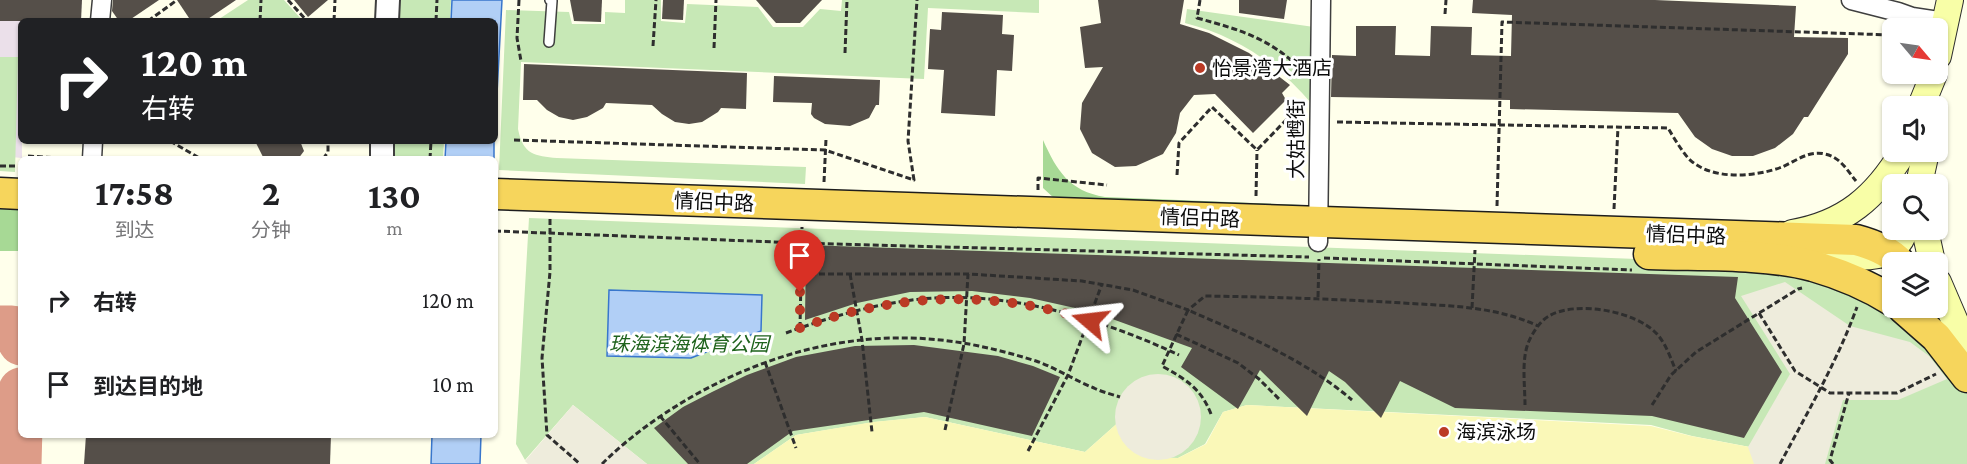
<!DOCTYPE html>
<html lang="zh">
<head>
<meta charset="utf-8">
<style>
  :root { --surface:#fff; --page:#f6f6f6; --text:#202124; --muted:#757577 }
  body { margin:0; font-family:"Crimson Pro","Noto Sans SC",serif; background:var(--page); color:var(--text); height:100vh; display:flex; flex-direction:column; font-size:22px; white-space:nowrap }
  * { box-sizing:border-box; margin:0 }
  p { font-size:20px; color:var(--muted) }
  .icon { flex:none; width:33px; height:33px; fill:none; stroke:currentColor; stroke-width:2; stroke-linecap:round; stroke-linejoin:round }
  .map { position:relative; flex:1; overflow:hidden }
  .panel { position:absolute; left:18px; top:156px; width:480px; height:282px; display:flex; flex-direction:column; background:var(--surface); border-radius:9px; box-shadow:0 2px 4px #0004 }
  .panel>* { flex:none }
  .top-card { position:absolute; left:18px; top:18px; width:480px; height:126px; border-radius:9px; box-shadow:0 2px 4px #0004; background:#202124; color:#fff; overflow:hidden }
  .needle { width:39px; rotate:119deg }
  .controls { position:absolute; left:1882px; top:18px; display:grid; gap:12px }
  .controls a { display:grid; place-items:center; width:66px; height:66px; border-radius:9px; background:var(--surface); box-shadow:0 2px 4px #0004; font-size:30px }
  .pin { position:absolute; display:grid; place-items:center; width:51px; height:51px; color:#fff; margin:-62px -26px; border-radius:50% 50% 50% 0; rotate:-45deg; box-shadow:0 0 6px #0007 }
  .pin .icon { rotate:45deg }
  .me { position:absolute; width:66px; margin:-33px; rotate:287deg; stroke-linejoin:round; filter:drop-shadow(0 0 4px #0008) }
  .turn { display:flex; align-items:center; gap:21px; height:126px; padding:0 24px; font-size:27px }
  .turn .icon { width:78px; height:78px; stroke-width:2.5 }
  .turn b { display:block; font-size:42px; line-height:51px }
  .eta { display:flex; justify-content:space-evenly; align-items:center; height:102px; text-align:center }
  .eta b { font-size:36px; font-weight:700; line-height:42px }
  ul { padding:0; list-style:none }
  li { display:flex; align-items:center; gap:18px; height:84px; padding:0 24px }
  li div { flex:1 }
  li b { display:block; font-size:22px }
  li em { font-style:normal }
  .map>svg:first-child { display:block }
  .industrial { fill:#ebe0ea }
  .green { fill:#c7e8b6 }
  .forest { fill:#a7d995 }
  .sand { fill:#faf8b8 }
  .plaza { fill:#eeecdc }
  .water { fill:#b1cff6; stroke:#3876cc; stroke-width:1.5 }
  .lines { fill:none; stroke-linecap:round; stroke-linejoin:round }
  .taxiway { stroke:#dd9c88; stroke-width:45 }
  .building { fill:#554f49 }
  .service-casing { stroke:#3f3f3f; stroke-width:12 }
  .minor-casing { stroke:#3f3f3f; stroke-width:21 }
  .tertiary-casing { stroke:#3f3f3f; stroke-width:26 }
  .secondary-casing { stroke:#2e2e2e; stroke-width:28 }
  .trunk-casing { stroke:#1d1d1d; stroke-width:33 }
  .path { stroke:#2e2e2e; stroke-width:3; stroke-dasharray:6 3; stroke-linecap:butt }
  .service { stroke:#fff; stroke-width:9 }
  .minor { stroke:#fff; stroke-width:18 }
  .tertiary { stroke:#fff; stroke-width:22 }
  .secondary { stroke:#f8fea7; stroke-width:26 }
  .trunk { stroke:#f6d55c; stroke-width:30 }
  .route { stroke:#bb3a25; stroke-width:10; stroke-dasharray:0 18 }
  .poi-dot { fill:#bb3a25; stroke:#fff; stroke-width:2 }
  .labels { text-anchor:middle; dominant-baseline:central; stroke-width:6; stroke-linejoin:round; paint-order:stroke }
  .poi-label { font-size:20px; fill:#0c0c0c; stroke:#fff; text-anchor:start }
  .street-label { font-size:20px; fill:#0c0c0c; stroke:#fff }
  .park-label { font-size:20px; font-style:italic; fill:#1f631d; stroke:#fff }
</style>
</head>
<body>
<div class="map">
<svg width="1967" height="464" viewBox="0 0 1967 464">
  <rect width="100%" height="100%" fill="#ffffeb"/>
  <!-- industrial -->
  <path class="industrial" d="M0,0l21,21 1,137 -22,-2z"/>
  <!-- green -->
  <g class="green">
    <path d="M248,0h36l19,21h-87z"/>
    <path d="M388,0h63l-1,21h-61z"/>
    <path d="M625,0h36v21l24,2 2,-19 71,3 15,20h30l17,-18 21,2 1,-11h197v13l-111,-5 -4,71 -403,-17 -3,67c5,26 17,27 39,29l249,9 -1,17 -306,-14 7,-160 63,2 3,12h33v-12l20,1z"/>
    <path d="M1187,9l127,18 -2,77c-34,-40 -75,-68 -127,-81z"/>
    <path d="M0,57h18l-3,115 -15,-1z"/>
    <path d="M394,141h50l-1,18h-48z"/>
    <path d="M529,218l1215,45 123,28 100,94v79h-183l-8,-12 -84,-16 -41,-11 -404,-20 -24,7 -18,32 -27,14 -24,-1 -33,-37 -36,32 -160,-35 -50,5 -79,13 -42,29h-107l-74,-59 -48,55 -9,-16z"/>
  </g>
  <!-- forest -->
  <g class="forest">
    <path d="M1043,140c14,31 26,51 62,57l197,8 -1,4 -246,-10 -12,-11z"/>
    <rect x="0" y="200" width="21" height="51"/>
  </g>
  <!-- sand -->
  <path class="sand" d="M1247,405l404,21 40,10 85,16 7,12h-1029l42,-29 77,-13 52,-5 160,35 36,-32 33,38h24l28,-14 17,-32z"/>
  <!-- plaza -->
  <g class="plaza">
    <path d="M1785,282l65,44 60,16 19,14 18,23 -49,21h-55l-18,64h-71l-6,-17 42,-73 -49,-78z"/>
    <circle cx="1158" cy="417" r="43"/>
    <path d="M573,405l49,39 25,20h-119l-3,-3z"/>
  </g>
  <!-- water -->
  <g class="water">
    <path d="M452,0h50l-7,131v-110h-44z"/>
    <path d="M446,141h48v18h-49z"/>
    <path d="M609,290l153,5 -1,36 -70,27 -84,-2z"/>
    <path d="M432,435h49l-1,29h-49z"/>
  </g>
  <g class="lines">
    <!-- taxiway -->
    <g class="taxiway">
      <path d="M0,328h12l9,15"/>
      <path d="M19,464l2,-74"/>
    </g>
  </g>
  <!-- building -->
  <g class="building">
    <path d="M0,0h82l-1,21h-81z"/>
    <path d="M113,0h46l-31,21h-9l-7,-10z"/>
    <path d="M177,0h59l-31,21h-14z"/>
    <path d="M294,0h34l-20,17z"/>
    <path d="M570,0h32l-1,22 -27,-1z"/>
    <path d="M663,0h21l-1,20 -21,-1z"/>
    <path d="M756,0h66l-22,23h-24z"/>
    <path d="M1098,0h86l-4,24 29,9 40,20 41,32 -8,8 4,7 -33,33 -38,-39 -21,1 -14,18 -4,20 -13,21 -27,12 -21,1 -23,-14 -12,-24 2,-26 21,-36 -18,1 -5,-41 21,-4z"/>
    <path d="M1239,0h48l-3,19 -45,-6z"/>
    <path d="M1473,0h182l141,6 -2,31 54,1v16l-40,63h-4l-11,17 -18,14 -22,8h-21l-20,-7 -17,-12 -17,-24 -168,-4v-9l-179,-3 1,-42 24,1v-30h40l-1,29 35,1 1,-30 41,1 -1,28 40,1 1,-41 -40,-2z"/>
    <path d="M942,12l61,3 -1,19 12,1 -2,36 -15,-1 -2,46 -54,-3 3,-43 -16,-1 2,-40 11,1z"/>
    <path d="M524,64l223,9 -1,36 -25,-1 -3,4 -16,10 -13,2 -14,-2 -13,-8 -10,-9 -46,-2 -3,5 -16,9 -14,3 -14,-3 -12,-7 -10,-10h-14z"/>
    <path d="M774,76l106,4 -1,25h-3l-7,13 -19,8 -25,-2 -11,-6 -3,-4 1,-11 -39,-1z"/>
    <path d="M255,141h45l4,10 -6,8h-34z"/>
    <path d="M806,245l932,32 -3,21 47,74 -38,66 -92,-22 -197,-8 -55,-27 -19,37 -36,-36 -16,-11 -22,45 -47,-46 -22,39 -57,-42 11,-19 -99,-36 -63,-14 -58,-7 -62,1 -53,11 -52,17z"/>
    <path d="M914,345l84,11 35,10 27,11 -28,59 -108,-24 -131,19 -46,33h-59l-34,-36 29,-21 29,-15 35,-17 49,-18 59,-11z"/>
    <path d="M86,435h245l-1,29h-246z"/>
  </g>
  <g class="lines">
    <defs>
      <path id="service" d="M549,42l3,-41 -2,-1"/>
      <g id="minor">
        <path d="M1851,0l47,12 14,5 33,5"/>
        <path d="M100,21l2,-21"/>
        <path d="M92,159l1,-18"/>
        <path d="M1318,242l3,-242"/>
      </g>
      <g id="tertiary">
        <path d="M387,21l1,-21"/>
        <path d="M382,159v-18"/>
      </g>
      <g id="secondary">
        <path d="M1938,56l12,-56"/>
        <path d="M1921,106l13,-32"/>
        <path d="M1919,184l7,-32"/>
        <path d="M1925,230l7,32"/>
        <path d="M1792,233c53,-9 84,-36 111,-81"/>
        <path d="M1798,255c14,1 29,1 43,1 27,1 54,4 64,-26"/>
        <path d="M1938,282l28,65"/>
      </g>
      <g id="trunk">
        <path d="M0,193l21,1"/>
        <path d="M495,194l1361,46c15,4 32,10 43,22"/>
        <path d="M1649,254c52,2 114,-1 164,12 28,8 56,20 80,35"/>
        <path d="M1903,308l33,29 31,40"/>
      </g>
    </defs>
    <!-- service casing -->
    <use href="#service" class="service-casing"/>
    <!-- minor casing -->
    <use href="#minor" class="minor-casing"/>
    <!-- tertiary casing -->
    <use href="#tertiary" class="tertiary-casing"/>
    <!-- secondary casing -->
    <use href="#secondary" class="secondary-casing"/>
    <!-- trunk casing -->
    <use href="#trunk" class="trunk-casing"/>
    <!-- path -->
    <g class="path">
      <path d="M288,0l19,21"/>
      <path d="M519,0l-2,38 4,23"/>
      <path d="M1200,0l-3,18c44,12 72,20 105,52"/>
      <path d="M1445,14l1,-14"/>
      <path d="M148,21l29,-21"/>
      <path d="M260,21l1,-21"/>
      <path d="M334,21l1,-21"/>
      <path d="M436,21l1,-21"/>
      <path d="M653,46l3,-46"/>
      <path d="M714,48l2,-48"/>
      <path d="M845,53l2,-53"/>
      <path d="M1337,122l331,6c6,10 13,22 21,31 23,22 66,18 93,8 14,-6 27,-17 43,-13 15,3 22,16 31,27"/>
      <path d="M1941,137l6,-35"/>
      <path d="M514,140l311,10 89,30 -6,-39 9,-141"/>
      <path d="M170,141l31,18"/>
      <path d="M28,156l48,3"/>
      <path d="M323,159l5,-7v-11"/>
      <path d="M430,159l1,-18"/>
      <path d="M0,166h21"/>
      <path d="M1177,175l2,-32 33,-36 45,43 29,-30 17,1"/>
      <path d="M824,182l2,-43"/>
      <path d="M1038,190v-12l69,7"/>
      <path d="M1256,196l1,-46"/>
      <path d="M1497,206l5,-184 390,13"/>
      <path d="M1614,209l4,-82"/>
      <path d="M550,219v53l-8,86 5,77 33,29"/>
      <path d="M495,231l306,12 508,14"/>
      <path d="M1324,258l308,12"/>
      <path d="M801,274h167l114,7 51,9 55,20 17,-14c66,1 132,3 198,7 47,3 92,3 135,23"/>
      <path d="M850,274l12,66 10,92"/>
      <path d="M1318,297l1,-38"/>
      <path d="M1472,308l3,-58"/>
      <path d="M1759,313l36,58 35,22h67l39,-19"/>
      <path d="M800,328l2,-101"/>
      <path d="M786,333c38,-14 78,-26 119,-32 93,-14 190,15 274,54"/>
      <path d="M1176,334l62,29 21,16 21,21"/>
      <path d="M765,362l31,86"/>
      <path d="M1525,405c0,-20 -4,-46 4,-64 4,-9 12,-21 20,-25 27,-16 87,-5 108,18 9,10 14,25 19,37"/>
      <path d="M1652,405l19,-30 25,-23 102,-63 4,-1"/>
      <path d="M1211,414c-10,-26 -26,-35 -49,-48l26,-56c57,25 116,49 164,90"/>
      <path d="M660,416l40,48"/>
      <path d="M945,430l19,-86 4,-70"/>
      <path d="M1028,451l40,-76 34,-91"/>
      <path d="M602,464c27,-27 58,-49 91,-68 89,-50 185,-71 286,-50 19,4 38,9 57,15 20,7 38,19 58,27 8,4 17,6 26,9"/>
      <path d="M1780,464c27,-51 57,-102 77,-157"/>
      <path d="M1833,464l-3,-4 19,-67"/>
    </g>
    <!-- service -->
    <use href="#service" class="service"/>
    <!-- minor -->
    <use href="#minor" class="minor"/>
    <!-- tertiary -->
    <use href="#tertiary" class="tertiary"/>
    <!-- secondary -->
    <use href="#secondary" class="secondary"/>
    <!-- trunk -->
    <use href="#trunk" class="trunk"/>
  </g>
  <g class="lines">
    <!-- route -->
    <path class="route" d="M800,292v36c94,-35 195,-39 290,-7"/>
  </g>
  <!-- markers -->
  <g class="poi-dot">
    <circle cx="1200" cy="68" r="6"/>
    <circle cx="1444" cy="432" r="6"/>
  </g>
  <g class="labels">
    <!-- poi labels -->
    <g class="poi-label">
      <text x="1212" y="68">怡景湾大酒店</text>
      <text x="1456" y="432">海滨泳场</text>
    </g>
    <!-- street labels -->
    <g class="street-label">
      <text transform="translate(1296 139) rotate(-90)">大姑乸街</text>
      <text transform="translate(714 202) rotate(2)">情侣中路</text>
      <text transform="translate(1200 218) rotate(2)">情侣中路</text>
      <text transform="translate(1686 235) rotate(2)">情侣中路</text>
    </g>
    <!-- park labels -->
    <g class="park-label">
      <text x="689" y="344">珠海滨海体育公园</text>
    </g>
  </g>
</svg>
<div class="controls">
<a><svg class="needle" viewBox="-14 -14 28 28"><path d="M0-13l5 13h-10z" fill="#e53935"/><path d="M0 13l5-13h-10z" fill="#757577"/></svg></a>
<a><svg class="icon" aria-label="sound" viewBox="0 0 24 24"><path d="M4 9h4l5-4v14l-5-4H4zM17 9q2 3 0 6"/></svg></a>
<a><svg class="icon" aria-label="search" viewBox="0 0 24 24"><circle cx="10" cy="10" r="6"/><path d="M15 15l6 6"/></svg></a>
<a><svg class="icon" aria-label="layers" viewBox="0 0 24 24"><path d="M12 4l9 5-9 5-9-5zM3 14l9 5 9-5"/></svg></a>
</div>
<div class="pin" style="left:800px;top:292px;background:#d93025"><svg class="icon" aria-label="arrive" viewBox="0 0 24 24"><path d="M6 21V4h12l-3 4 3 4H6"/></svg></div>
<svg class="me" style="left:1090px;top:321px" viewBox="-20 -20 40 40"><path d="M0-17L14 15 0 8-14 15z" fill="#bb3a25" stroke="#fff" stroke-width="4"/></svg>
<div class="top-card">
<div class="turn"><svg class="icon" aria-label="right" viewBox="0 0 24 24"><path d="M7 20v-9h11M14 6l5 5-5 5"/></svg><div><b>120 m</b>右转</div></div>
</div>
<section class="panel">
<div class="eta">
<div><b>17:58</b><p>到达</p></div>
<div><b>2</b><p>分钟</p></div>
<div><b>130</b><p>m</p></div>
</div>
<ul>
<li><svg class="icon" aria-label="right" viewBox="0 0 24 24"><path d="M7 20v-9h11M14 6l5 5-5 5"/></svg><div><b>右转</b></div><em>120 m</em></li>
<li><svg class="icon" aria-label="arrive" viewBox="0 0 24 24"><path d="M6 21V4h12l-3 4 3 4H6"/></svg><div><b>到达目的地</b></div><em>10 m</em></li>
</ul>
</section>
</div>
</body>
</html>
